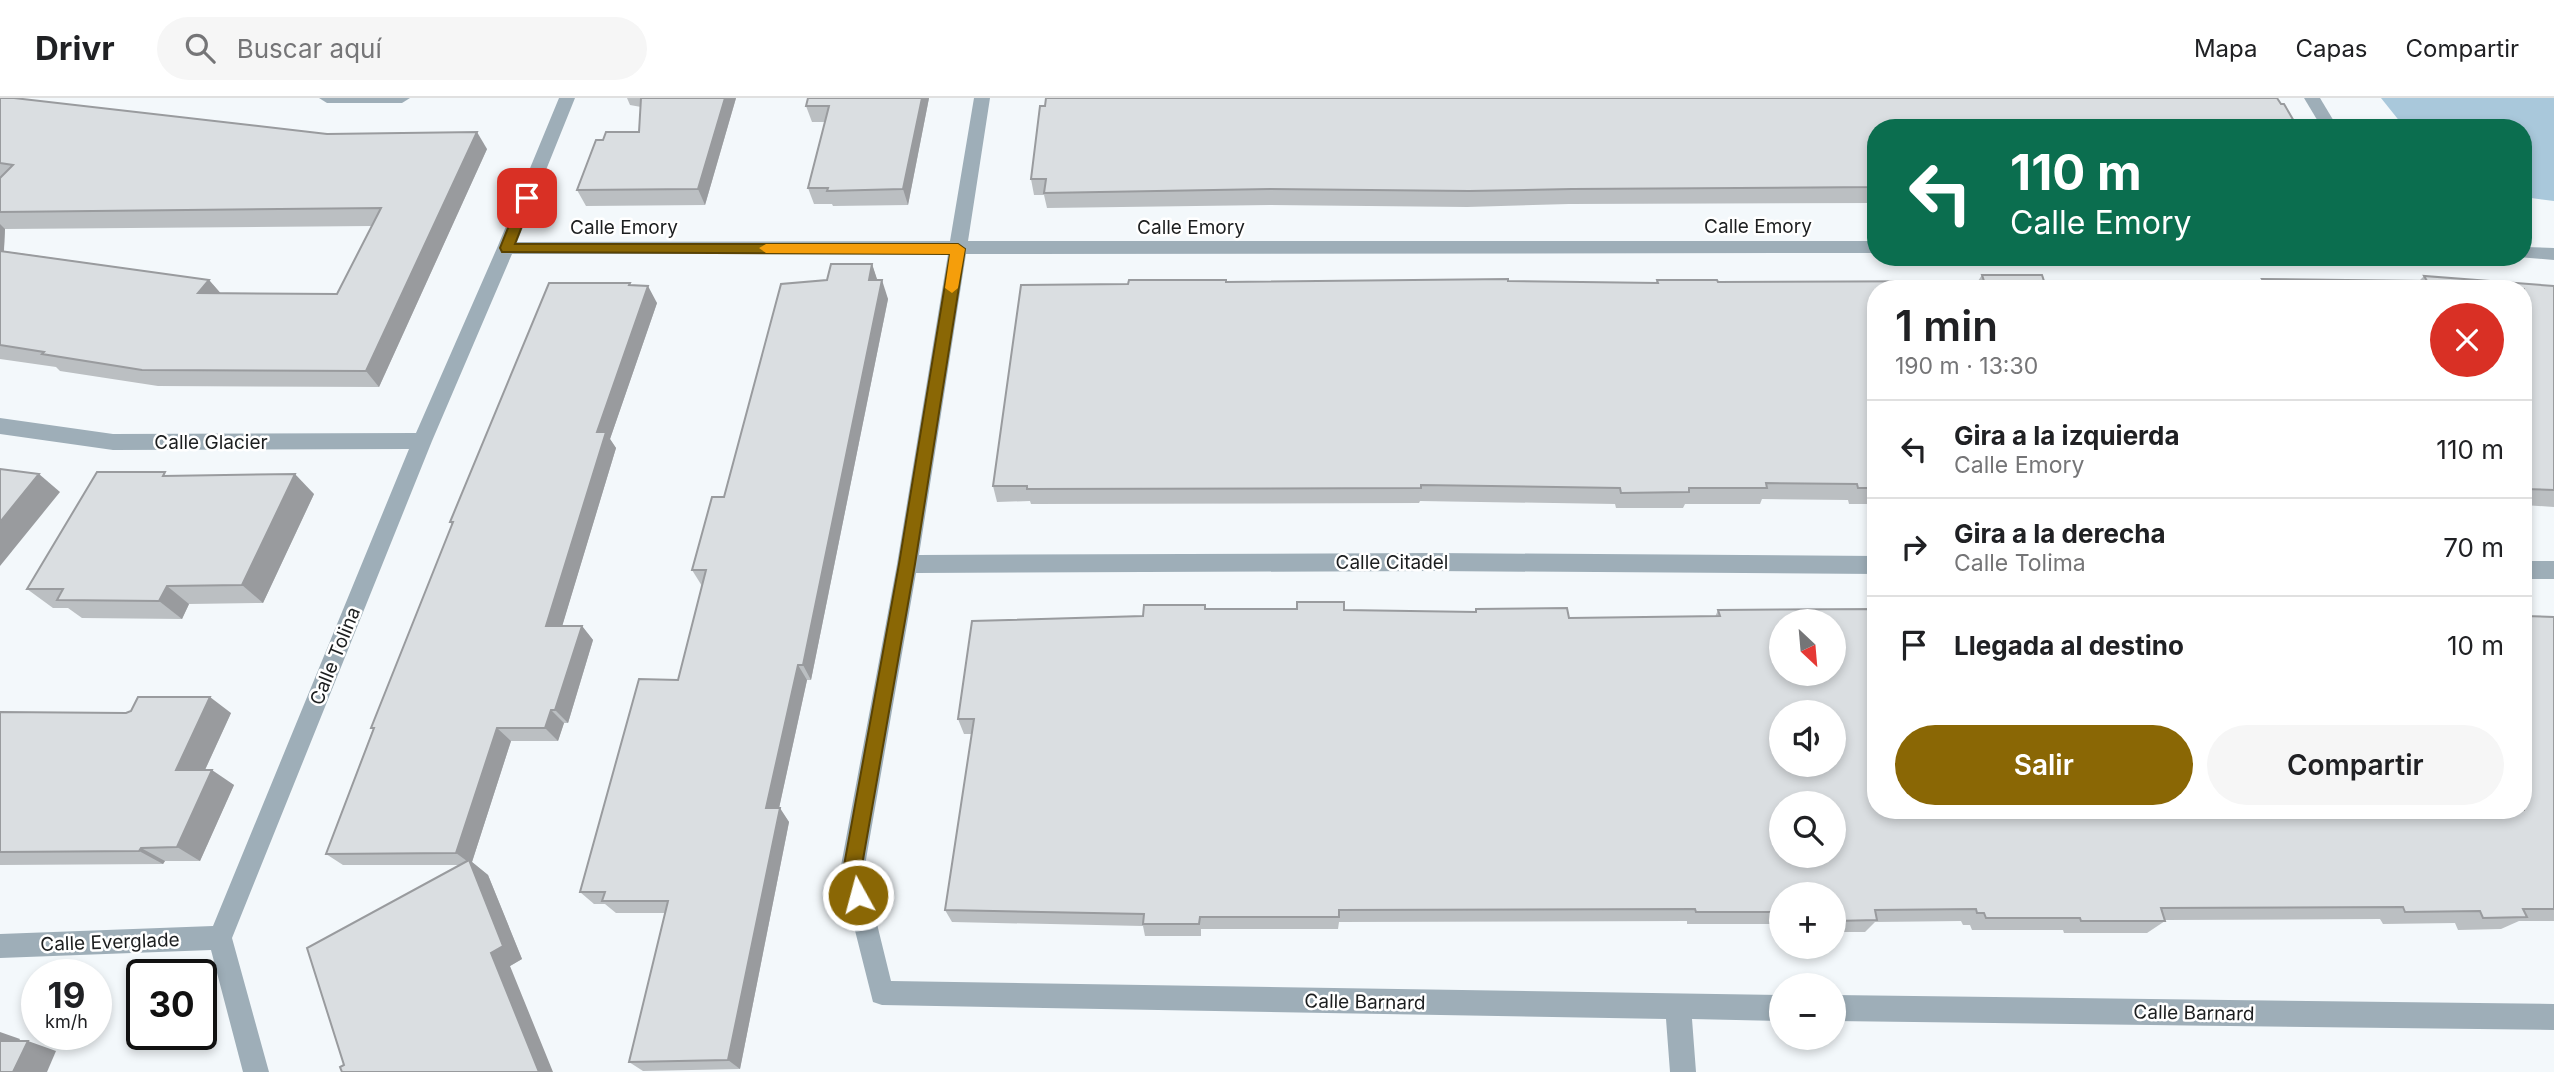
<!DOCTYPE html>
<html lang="es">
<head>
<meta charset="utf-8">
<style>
  :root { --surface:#fff; --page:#f6f6f6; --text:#202124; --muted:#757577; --line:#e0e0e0; --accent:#8a6705 }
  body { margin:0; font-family:Inter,sans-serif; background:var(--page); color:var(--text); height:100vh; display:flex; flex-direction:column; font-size:26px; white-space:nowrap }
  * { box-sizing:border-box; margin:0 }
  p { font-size:23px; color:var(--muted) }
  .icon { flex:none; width:38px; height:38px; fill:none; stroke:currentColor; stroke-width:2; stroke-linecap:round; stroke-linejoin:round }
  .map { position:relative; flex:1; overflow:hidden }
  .side { position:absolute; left:1867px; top:182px; width:665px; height:539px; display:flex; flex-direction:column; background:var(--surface); border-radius:28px; box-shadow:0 4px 10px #0003 }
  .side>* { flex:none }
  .top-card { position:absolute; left:1867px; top:21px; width:665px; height:147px; border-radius:28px; box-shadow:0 4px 10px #0003; background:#0b6e4f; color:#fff; overflow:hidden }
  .needle { width:46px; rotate:154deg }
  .controls { position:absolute; left:1769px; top:511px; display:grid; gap:14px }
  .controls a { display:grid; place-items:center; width:77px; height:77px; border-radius:50%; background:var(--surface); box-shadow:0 4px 10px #0003; font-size:35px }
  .speed { position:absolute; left:21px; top:861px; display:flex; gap:14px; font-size:35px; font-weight:700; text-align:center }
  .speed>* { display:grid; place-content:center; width:91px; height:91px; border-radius:50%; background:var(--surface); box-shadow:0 4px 10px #0003; line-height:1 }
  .speed small { font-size:18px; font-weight:400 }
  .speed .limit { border:4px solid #111; border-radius:10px; background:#fff; color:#111 }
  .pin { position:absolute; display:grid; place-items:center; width:60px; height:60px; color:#fff; margin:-30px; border-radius:14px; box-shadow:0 4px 10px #0006 }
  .me { position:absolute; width:77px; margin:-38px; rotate:353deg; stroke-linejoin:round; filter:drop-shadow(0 0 5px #0008) }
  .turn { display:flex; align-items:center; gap:24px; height:147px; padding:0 28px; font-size:32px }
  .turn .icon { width:91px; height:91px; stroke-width:2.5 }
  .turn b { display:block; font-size:49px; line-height:60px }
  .round { display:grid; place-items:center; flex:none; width:74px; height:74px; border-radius:37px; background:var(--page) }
  .summary { display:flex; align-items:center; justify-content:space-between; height:119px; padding:0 28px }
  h1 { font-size:42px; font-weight:600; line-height:52px }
  .cta { display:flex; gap:14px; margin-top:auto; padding:14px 28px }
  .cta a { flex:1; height:80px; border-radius:42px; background:var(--accent); color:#fff; font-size:28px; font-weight:600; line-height:80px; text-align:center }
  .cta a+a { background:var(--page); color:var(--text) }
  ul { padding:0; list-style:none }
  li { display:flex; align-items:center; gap:21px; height:98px; padding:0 28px; border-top:2px solid var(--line) }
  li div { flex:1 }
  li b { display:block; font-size:26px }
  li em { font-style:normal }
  header { display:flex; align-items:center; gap:42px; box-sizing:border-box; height:98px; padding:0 35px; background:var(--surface); border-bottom:2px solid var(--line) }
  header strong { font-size:33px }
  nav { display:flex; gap:38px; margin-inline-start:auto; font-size:24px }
  .search { width:490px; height:63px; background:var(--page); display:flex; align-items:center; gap:18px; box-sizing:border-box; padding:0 24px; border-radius:38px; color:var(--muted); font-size:26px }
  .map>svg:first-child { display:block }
  .green { fill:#a9c8db }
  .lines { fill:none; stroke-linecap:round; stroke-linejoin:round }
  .minor { fill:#9eaeb8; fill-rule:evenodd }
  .wall { fill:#bbbfc2; fill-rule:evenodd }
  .shaded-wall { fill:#999b9e }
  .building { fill:#dadee1; stroke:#999b9e; stroke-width:2; fill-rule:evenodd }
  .route { fill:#8a6705; stroke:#5a4303; stroke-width:2 }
  .slow { fill:#f59e0b }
  .labels { text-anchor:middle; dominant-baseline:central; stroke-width:5; stroke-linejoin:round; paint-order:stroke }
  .street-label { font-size:19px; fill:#1c1e1f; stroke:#fff }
</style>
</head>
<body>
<header>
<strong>Drivr</strong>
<div class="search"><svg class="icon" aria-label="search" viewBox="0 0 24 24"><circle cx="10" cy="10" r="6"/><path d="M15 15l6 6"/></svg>Buscar aquí</div>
<nav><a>Mapa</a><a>Capas</a><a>Compartir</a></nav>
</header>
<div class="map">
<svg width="2554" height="974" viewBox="0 0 2554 974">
  <rect width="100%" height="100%" fill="#f3f8fb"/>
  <!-- green -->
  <path class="green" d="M2381,0h173v103l-30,-4v-69h-119z"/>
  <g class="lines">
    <!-- minor -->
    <g class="minor">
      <path d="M319,0h91l-8,5h-75z"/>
      <path d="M559,0h16l-58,144 433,-1 24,-143h16l-22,143h908v12l-910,1 -47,301 514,-2 443,3v18l-443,-3 -517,2 -52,298 27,110 891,14v26l-90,-2 4,53h-26l-4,-53 -784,-14 -9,-3 -33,-131 57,-307 51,-310h-436l-80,187 -200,497 37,134h-26l-32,-122 -211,8v-24l213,-8 196,-477 -296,1 -113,-16v-16l113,16 303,-1 81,-185z"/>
      <path d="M2304,0h16l18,30h-16z"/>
      <path d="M2524,149l30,1v12l-36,-3h6z"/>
      <rect x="2524" y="463" width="30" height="18"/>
      <path d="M1834,897l720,9v26l-720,-9z"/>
    </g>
  </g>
  <!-- wall -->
  <g class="wall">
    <path d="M0,0l327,36 160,15 -108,238 -221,-1 -98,-15 -4,-4 -56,-8zM372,128l-35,68h-116l-12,-14 -205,-29 1,-22z"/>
    <path d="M627,0h109l-31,107 -119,1 -9,-16 26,-50 36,-8 2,-25 -11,-2z"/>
    <path d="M808,0h121l-21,107 -75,1 -1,-2h-18l-6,-16 17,-66h-13l-6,-16z"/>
    <path d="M1876,30v75l-307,1 -102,3 -197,-2 -223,3 -3,-13h-10l-3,-16z"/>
    <path d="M872,166l5,16 11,19 -77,381h-4l-28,128 10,14 -49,247 -97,2 -14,-9 37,-149h-50l-11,-9h-11l-14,-12 98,-212 24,-94 -10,-16 32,-73 103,-217z"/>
    <path d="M1982,177l62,6 194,3 21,-1 3,-4 157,2 5,-5 130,10v221l-30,-2v-216h-648v215h-27l-1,-4 -86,-1 -2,5h-75l-2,4h-67l-1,-4 -195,-3 -1,2 -388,1 -1,-3 -33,1 -4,-16 135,-202 98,-2 282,-1 148,2 1,-3 61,2 260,-1z"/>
    <path d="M631,187l26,18 -47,136 6,9 -54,178h20l11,14 -25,83h-4l-6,18h-47l-39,121 16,13 34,84 -178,106 116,-200h-117l-17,-11 47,-125 -2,-1 81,-203 -2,-3z"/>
    <path d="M169,378l145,18 -51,109 -74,1 -7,15 -100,-1 -14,-10h-15l-26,-19z"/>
    <path d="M1206,511l269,3 1,-3 93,9 146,-1 3,-7 158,200 678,-193v304h-35l-18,8 -43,1 -3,-7 -72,1 -3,-5 -215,1v1l-18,12h-83l-1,-3h-91l-2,-5h-7l-2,-4 -86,1 -10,10h-31v-38h-52v30h-95v-3l-348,1 -1,7h-137v7h-56l-2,-10 -191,-4 -7,-12 27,-176h-8l-6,-15 185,-103z"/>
    <path d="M0,614l231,1 -26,57 29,15 -34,76h-35l-2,3 -163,1z"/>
  </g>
  <!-- shaded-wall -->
  <g class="shaded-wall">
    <path d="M725,0h11l-31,107 -7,-16z"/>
    <path d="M922,0h7l-21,107 -5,-16z"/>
    <path d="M477,34l10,17 -108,238 -13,-16z"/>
    <path d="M0,126l5,5 -2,37 -3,-3z"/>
    <path d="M872,166l6,18 -9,-2z"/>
    <path d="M209,182l15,17 -26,-4z"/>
    <path d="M882,182l6,19 -77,381 -8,-15z"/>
    <path d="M648,188l9,17 -47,136 6,9 -58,192 -12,-14 51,-194z"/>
    <path d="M39,376l21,18 -60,74v-44z"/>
    <path d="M295,376l19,20 -51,109 -21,-18z"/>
    <path d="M167,488l22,18 -7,15 -23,-18z"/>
    <path d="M582,528l11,14 -25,83 -13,-13z"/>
    <path d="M798,567l9,15 -31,142 -10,-14z"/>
    <path d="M210,599l21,16 -33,72 -22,-15z"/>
    <path d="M551,612l13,13 -6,18 -13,-13z"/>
    <path d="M497,630l14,13 -39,121 16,13 34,84 -12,7 43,106h-14l-48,-119 -20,-89 -15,-11z"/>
    <path d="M212,672l22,15 -34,76 -23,-14z"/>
    <path d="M780,710l9,14 -49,247 -12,-9z"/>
    <path d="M141,750l24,13 -2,3 -24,-13z"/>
    <path d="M0,934l20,7 -6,12 -14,-4z"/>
    <path d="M28,943l28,10 -9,21h-34z"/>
  </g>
  <!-- building -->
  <g class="building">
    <path d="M0,0h14l313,36 150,-2 -111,239 -224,-1 -100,-16 2,-2 -44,-7v-94l209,29 -11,13 139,1 44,-86 -381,4v-34l13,-13 -13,-2z"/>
    <path d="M641,0h84l-27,91 -121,1 19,-50h7l3,-8h33z"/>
    <path d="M808,0h114l-19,91 -76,2 1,-3h-20l21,-82h-23z"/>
    <path d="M1046,0h1231l4,6h3l14,24h-422v59l-304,2 -103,2 -199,-2 -226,4 2,-14h-15l9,-73h5z"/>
    <path d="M831,166h41l-3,16h13l-79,385h-5l-32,143h14l-52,252 -99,2 39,-161h-66l3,-9h-25l59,-213 39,1 28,-110h-14l20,-73h12l57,-213 46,-4z"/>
    <path d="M1982,177h60l2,6 194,3 26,-2 -2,-3 165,2 -3,-5 130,10v204l-30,-1v-200h-648v199h-18l-1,-4 -91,-1 1,5h-78v4l-68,1 -1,-5 -199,-3v3l-394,1v-3h-34l28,-201 107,-1 1,-4h97v2l282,-3v2l150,2 -1,-3h60l1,2 266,-1z"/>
    <path d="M549,185h81l-1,2 19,1 -51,146h9l-60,194h36l-27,84h-4l-6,18h-48l-41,125 -130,1 48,-126h-3l82,-206h-3z"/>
    <path d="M0,371l39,5 -39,48z"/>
    <path d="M97,374h68l-2,4 132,-2 -53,111 -75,1 -8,15 -102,-1 6,-11h-36z"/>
    <path d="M1297,504h47v8l132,2v-3l91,-1 2,10 151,-2 -2,-6 158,-1v201h648v-194l30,1v292h-31l4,8 -44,1 -3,-7 -75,1 -2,-5 -242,1 4,13h-84l-1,-3h-94l-2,-5h-7l-1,-4 -101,1 2,10 -43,1v-27h-52v18h-86l-1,-3 -356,1v7h-139l-1,7h-56l1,-10 -199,-4 29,-191h-16l14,-98 171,-5 1,-11h61v4h92zM1782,523h52v53h-52zM1782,614h52v53h-52zM1782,705h52v53h-52z"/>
    <path d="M138,599h72l-34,73h36l-35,77 -36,1 -2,3 -139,1v-140l126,1 5,-2z"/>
    <path d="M469,762l34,86 -12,7 48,119h-197l-2,-5 4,-2 -37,-117z"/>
    <path d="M0,943h28l-15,31h-13z"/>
  </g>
  <!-- route -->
  <path class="route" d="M527,96l6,4 -18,46h443l7,5 -50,315 -54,307 6,24 -3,6 -6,3 -7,-3 -8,-30 56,-307 51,-310 -448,-2 -2,-4 20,-50z"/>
  <!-- slow -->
  <path class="slow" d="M766,146h192l7,5 -7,39 -6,5 -7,-5 5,-34 -184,-1 -7,-5z"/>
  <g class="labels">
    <!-- street labels -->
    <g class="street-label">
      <text x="1758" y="128">Calle Emory</text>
      <text x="624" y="129">Calle Emory</text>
      <text x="1191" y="129">Calle Emory</text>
      <text x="211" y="344">Calle Glacier</text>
      <text x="1392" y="464">Calle Citadel</text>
      <text transform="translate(335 558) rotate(-68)">Calle Tolina</text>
      <text transform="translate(110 844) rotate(-2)">Calle Everglade</text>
      <text transform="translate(1365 904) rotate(1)">Calle Barnard</text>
      <text transform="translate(2194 915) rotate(1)">Calle Barnard</text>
    </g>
  </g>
</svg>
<div class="controls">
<a><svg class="needle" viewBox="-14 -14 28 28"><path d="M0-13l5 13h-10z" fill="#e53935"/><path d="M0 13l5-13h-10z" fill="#757577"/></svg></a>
<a><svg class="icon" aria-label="sound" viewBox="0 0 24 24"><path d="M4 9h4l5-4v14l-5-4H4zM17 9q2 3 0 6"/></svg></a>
<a><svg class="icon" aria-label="search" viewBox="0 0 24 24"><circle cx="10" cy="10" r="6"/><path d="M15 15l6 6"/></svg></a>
<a>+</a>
<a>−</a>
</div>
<div class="speed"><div>19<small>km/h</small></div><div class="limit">30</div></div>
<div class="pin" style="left:527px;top:100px;background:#d93025"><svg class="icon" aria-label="arrive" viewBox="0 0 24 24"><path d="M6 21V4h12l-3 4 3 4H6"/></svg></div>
<svg class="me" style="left:858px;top:797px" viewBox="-20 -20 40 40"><circle r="17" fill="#8a6705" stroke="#fff" stroke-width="3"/><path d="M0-11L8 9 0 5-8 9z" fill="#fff"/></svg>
<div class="top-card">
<div class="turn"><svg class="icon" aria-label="left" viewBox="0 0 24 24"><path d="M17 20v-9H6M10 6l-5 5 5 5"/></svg><div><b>110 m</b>Calle Emory</div></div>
</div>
<section class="side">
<div class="summary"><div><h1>1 min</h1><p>190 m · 13:30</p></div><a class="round" style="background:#d93025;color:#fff"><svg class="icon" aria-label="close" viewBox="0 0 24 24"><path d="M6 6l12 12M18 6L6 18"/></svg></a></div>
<ul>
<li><svg class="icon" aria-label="left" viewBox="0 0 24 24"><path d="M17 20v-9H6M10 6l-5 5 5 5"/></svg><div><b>Gira a la izquierda</b><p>Calle Emory</p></div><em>110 m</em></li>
<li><svg class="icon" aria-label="right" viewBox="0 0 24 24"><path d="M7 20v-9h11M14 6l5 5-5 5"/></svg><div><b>Gira a la derecha</b><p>Calle Tolima</p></div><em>70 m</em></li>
<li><svg class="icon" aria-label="arrive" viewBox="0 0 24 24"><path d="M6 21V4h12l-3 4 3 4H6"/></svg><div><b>Llegada al destino</b></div><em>10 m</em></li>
</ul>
<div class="cta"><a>Salir</a><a>Compartir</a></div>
</section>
</div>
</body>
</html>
